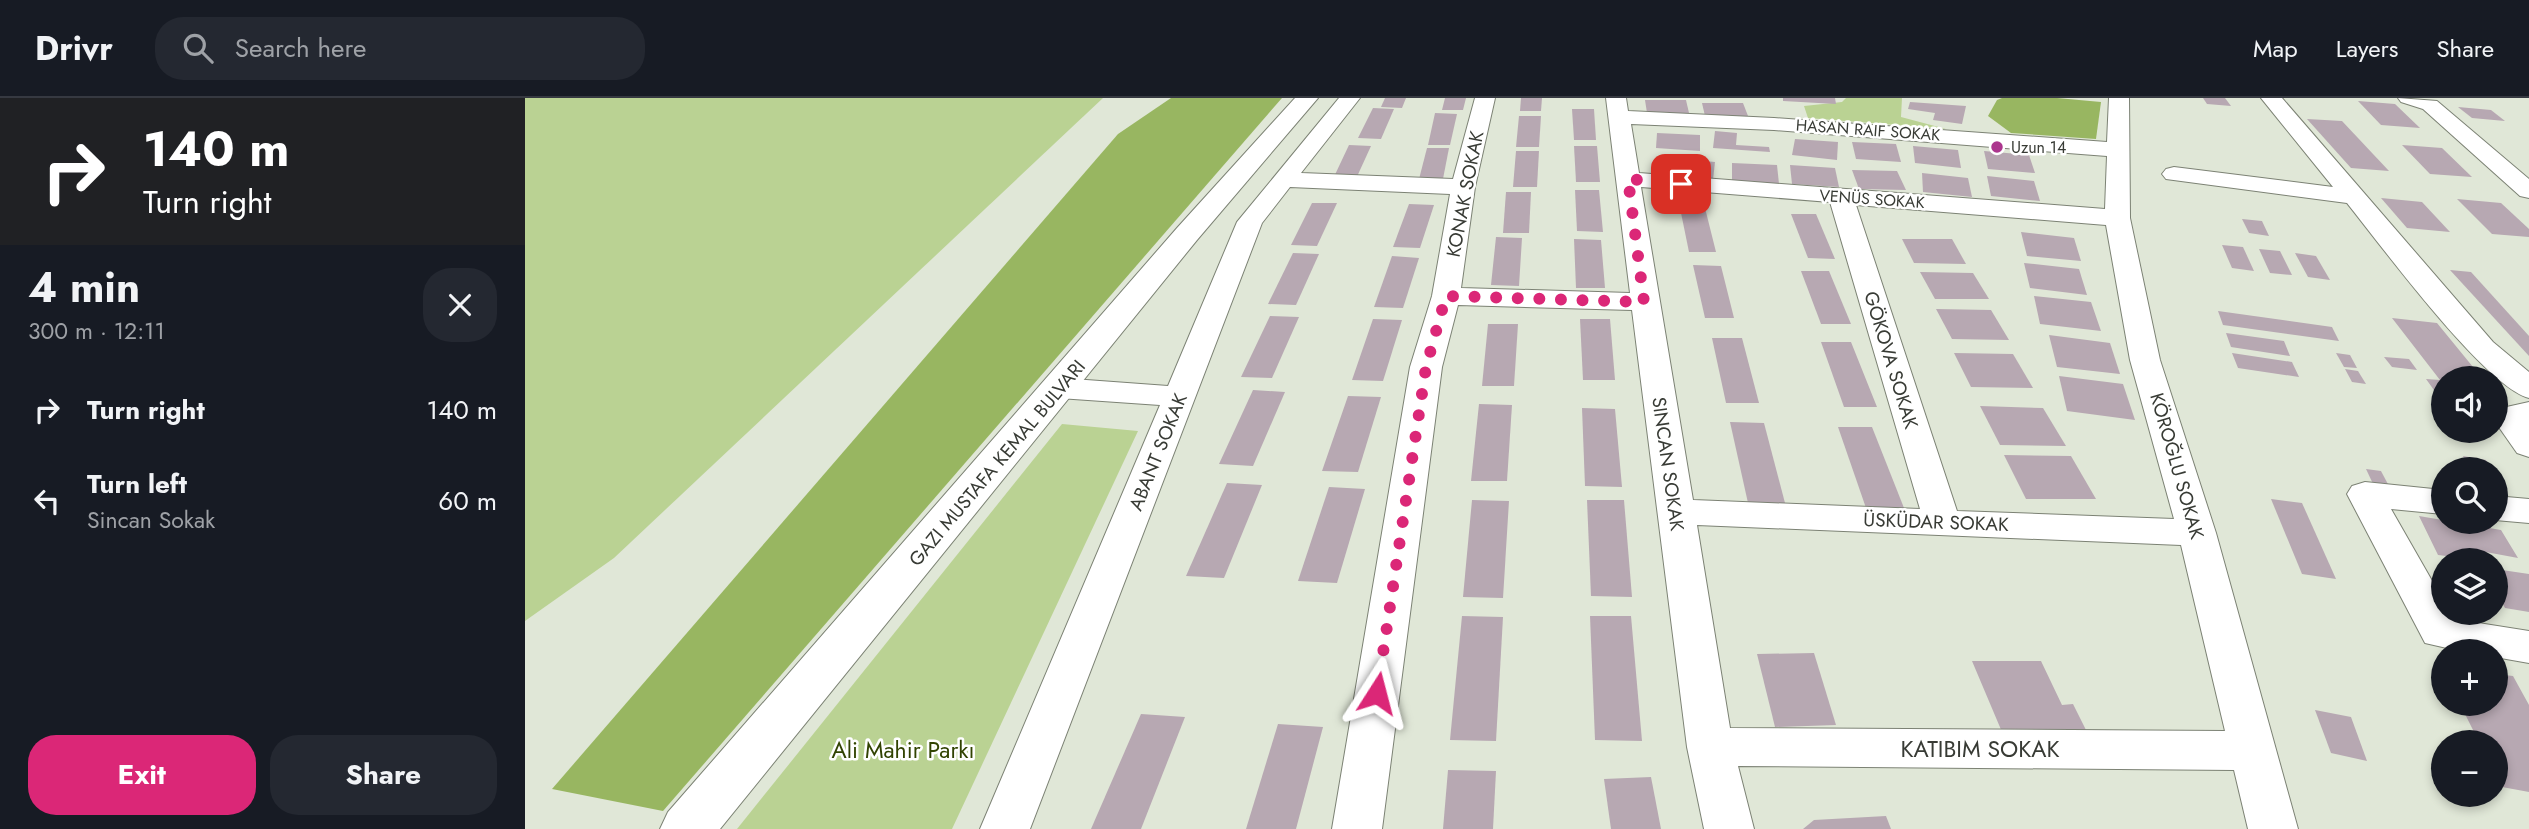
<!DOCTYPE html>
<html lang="en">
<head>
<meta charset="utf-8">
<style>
  :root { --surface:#171b24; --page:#242831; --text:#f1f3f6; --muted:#9ea1a6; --line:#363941; --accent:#db2777 }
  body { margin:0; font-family:Jost,sans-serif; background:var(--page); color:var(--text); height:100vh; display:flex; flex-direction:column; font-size:26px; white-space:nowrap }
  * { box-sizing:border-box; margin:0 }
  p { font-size:23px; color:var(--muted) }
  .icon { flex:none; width:38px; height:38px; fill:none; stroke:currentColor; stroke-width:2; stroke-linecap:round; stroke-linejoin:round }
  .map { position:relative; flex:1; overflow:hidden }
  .drawer { display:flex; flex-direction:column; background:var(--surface); width:525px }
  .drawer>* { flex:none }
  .banner { background:#202124; color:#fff; overflow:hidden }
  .controls { position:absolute; left:1906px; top:268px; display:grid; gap:14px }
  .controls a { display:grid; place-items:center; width:77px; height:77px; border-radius:50%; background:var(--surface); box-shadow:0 4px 10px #0003; font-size:35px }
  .pin { position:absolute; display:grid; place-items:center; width:60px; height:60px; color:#fff; margin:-30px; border-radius:14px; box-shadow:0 4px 10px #0006 }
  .me { position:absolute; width:77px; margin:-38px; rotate:9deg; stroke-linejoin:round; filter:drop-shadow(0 0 5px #0008) }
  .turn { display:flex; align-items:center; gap:24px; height:147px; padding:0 28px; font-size:32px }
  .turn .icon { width:91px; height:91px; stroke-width:2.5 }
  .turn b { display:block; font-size:49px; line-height:60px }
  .round { display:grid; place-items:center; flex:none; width:74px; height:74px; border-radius:28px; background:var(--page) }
  .summary { display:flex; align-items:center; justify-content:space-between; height:119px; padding:0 28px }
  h1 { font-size:42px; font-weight:700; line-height:52px }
  .action { display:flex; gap:14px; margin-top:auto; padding:14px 28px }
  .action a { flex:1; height:80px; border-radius:28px; background:var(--accent); color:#fff; font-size:28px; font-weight:700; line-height:80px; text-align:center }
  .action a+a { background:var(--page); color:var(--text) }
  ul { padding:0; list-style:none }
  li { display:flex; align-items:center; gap:21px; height:91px; padding:0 28px }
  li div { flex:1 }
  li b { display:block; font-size:26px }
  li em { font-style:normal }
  header { display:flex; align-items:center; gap:42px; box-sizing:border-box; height:98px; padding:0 35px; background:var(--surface); border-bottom:2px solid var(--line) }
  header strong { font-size:33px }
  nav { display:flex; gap:38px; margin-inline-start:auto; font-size:24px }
  .search { width:490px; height:63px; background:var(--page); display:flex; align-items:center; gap:18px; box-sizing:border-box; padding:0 24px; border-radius:28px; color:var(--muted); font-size:26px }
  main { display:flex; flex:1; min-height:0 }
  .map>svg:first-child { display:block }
  .green { fill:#bad293 }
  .forest { fill:#98b661 }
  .building { fill:#b7a8b2 }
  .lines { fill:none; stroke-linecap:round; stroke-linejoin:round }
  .minor-casing { stroke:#7c8274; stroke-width:2 }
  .major-casing { stroke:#7c8274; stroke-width:2 }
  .minor { fill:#fff; fill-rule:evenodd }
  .major { fill:#fff; fill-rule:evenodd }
  .route { stroke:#db2777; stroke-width:12; stroke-dasharray:0 21.6 }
  .poi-dot { fill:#ac368e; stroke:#fff; stroke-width:2.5 }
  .labels { text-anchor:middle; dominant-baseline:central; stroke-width:5; stroke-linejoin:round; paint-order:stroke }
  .far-street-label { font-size:16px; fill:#383b35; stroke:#fff }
  .far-poi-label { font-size:16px; fill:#383b35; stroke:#fff; text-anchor:start }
  .street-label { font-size:19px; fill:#383b35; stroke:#fff }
  .near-street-label { font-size:23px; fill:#383b35; stroke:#fff }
  .near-park-label { font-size:23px; fill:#314302; stroke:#fff }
</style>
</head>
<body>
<header>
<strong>Drivr</strong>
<div class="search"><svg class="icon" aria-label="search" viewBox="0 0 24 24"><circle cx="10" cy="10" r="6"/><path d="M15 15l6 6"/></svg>Search here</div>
<nav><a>Map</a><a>Layers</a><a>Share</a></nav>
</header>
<main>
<section class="drawer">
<div class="banner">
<div class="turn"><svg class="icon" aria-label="right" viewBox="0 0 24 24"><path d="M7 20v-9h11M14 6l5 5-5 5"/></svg><div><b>140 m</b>Turn right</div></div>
</div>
<div class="summary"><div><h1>4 min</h1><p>300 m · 12:11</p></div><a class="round"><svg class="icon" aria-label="close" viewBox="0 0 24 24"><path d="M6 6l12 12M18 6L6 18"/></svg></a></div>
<ul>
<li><svg class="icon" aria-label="right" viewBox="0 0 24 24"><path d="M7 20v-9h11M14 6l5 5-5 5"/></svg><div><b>Turn right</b></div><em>140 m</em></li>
<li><svg class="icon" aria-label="left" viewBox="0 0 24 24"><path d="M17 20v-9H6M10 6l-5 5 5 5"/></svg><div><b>Turn left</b><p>Sincan Sokak</p></div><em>60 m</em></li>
</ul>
<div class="action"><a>Exit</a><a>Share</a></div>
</section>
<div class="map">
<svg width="2004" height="731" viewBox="0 0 2004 731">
  <rect width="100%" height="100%" fill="#e0e7d7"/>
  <!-- green -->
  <g class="green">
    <path d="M0,0h578l-489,460 -89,63z"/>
    <path d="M1321,0h56l-1,19 45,12 -138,-11 -4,-12 38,-4z"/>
    <path d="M537,326l76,7 -186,398h-215z"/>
  </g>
  <!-- forest -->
  <g class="forest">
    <path d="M646,0h111l-619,713 -111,-22 566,-655z"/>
    <path d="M1477,0h55l44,4 -5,37 -85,-6 -23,-17 9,-16z"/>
  </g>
  <!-- building -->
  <g class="building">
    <path d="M860,0h21l-4,10 -21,-1z"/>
    <path d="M920,0h21l-3,12h-21z"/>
    <path d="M996,0h21l-1,13h-21z"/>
    <path d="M1258,0h52l1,6 -53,-3z"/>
    <path d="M1678,0h22l6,8 -24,-2z"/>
    <path d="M1120,2h41l3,13h-42z"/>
    <path d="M1833,3l37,3 25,24 -39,-3z"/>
    <path d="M1385,4l56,4 -4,18 -29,-4 2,-7 -27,-4z"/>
    <path d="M1177,5h41l5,13h-43z"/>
    <path d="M1933,9l33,3 14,11 -33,-3z"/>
    <path d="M848,10l21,1 -13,30 -23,-1z"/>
    <path d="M1047,11h22l2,31h-22z"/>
    <path d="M910,15l22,1 -7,31h-22z"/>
    <path d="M994,18h22l-2,31h-23z"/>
    <path d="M1782,21l35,2 47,50 -38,-3z"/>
    <path d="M1190,33l22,2 -1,12 33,2 1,5 -57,-4z"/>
    <path d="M1132,35l43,2v16l-44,-3z"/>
    <path d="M1270,41l43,3 -1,18 -45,-5z"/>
    <path d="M1327,44l44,2 5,18 -45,-3z"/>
    <path d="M824,47l22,1 -16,35h-23z"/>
    <path d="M1877,47l40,3 30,29 -42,-3z"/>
    <path d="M1049,48h23l3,36h-24z"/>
    <path d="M1388,48l45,4 3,18 -46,-5z"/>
    <path d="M902,50h22l-7,36 -24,-1z"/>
    <path d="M991,53h23l-2,36h-24z"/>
    <path d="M1459,53l45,4 6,18 -47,-4z"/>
    <path d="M1146,60l44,4 -2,18 -46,-3z"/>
    <path d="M1207,65l45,2 2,19 -47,-3z"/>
    <path d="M1265,67l45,3 4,19 -47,-3z"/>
    <path d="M1327,72l45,1 9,19 -47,-1z"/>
    <path d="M1397,75l46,5 4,19 -49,-5z"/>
    <path d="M1462,78l47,5 6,20 -49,-5z"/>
    <path d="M1050,92h24l4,42 -26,-1z"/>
    <path d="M981,94h25l-2,41h-26z"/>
    <path d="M1856,100l41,4 28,30 -43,-4z"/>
    <path d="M1932,101l44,4 28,26v8l-37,-3z"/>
    <path d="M787,105h25l-20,43 -26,-1z"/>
    <path d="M884,106l25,1 -14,43 -27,-1z"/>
    <path d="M1155,110h25l11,44h-27z"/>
    <path d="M1266,116h25l19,45 -27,-1z"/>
    <path d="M1717,121l20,2 7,15 -20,-3z"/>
    <path d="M1496,134l53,6 7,23 -54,-5z"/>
    <path d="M971,139l26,1 -3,48 -28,-1z"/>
    <path d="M1049,141l27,1 4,48h-29z"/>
    <path d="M1377,141h50l14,25 -52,-1z"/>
    <path d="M1697,147l21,2 11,24 -22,-3z"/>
    <path d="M1734,151l21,2 12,24 -22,-2z"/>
    <path d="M768,155l26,1 -23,51 -28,-1z"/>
    <path d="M1770,155l21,3 14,24 -22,-3z"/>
    <path d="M867,158l27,2 -16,50 -29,-1z"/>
    <path d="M1499,165l55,6 8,26 -57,-7z"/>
    <path d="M1168,167l28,1 13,52h-29z"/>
    <path d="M1925,172l21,2 58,64v20z"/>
    <path d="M1276,173h28l22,53h-30z"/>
    <path d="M1395,174l53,1 16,26h-54z"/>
    <path d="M1509,198l57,6 10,29 -61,-7z"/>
    <path d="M1411,211l55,1 18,30 -57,-1z"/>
    <path d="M1693,213l114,16 7,14 -116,-16z"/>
    <path d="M745,218l29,1 -27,61 -31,-1z"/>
    <path d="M1867,220l45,5 45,55h-39v19h-4l-13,-18 14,1z"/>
    <path d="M848,221l29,1 -19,61 -31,-1z"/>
    <path d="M1055,221h30l5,61h-32z"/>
    <path d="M963,226h30l-4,62h-32z"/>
    <path d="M1701,235l58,8 6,15 -59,-9z"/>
    <path d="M1524,237l61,8 10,31 -63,-7z"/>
    <path d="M1187,240h30l17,65h-33z"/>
    <path d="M1296,244h30l26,65h-33z"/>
    <path d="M1429,255l59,1 20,34 -62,-1z"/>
    <path d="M1707,255l60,9 7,15 -61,-9z"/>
    <path d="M1811,255l14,2 7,13 -13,-1z"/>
    <path d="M1859,259l25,2 8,11 -25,-3z"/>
    <path d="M1820,271l13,2 8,13 -14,-2z"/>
    <path d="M1534,278l64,8 12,36 -68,-9z"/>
    <path d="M728,292l32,2 -32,74 -34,-2z"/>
    <path d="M823,298l33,1 -23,75 -36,-1z"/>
    <path d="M954,306l33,1 -5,76h-36z"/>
    <path d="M1455,308l63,2 23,38 -66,-1z"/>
    <path d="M1057,310l33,1 7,78 -37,-1z"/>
    <path d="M1205,324l34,1 21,80h-37z"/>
    <path d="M1313,329h34l32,81h-38z"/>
    <path d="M1479,357l67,1 25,43h-70z"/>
    <path d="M1938,358l23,4 4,9 -22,-1z"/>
    <path d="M1841,371l15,2 9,17 -16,-2z"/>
    <path d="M702,385l35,2 -38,93 -38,-2z"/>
    <path d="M804,389l36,2 -28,94 -39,-2z"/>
    <path d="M1746,401l31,4 34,76 -34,-5z"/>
    <path d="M947,402l37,1 -6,97 -40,-1z"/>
    <path d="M1062,402h37l8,97 -41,-1z"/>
    <path d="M1894,418l82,14 17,28 -43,-8 5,10 -42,-5z"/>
    <path d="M1970,471l34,5v38l-24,-4 -10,-17z"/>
    <path d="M937,518l41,1 -7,124 -46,-1z"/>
    <path d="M1065,518h41l11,125 -47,-1z"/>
    <path d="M1289,555l22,72 -61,2 -18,-73z"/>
    <path d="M1447,563h69l21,44 11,-1 14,28h-85z"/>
    <path d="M1970,576l18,2 16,29v87l-27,-5 -7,-13v-32h-16l-19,-38h35z"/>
    <path d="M1790,612l36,7 16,44 -36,-8z"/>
    <path d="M616,616l44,3 -44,112h-50z"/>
    <path d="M753,626l45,3 -27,102h-50z"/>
    <path d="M923,672l48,1 -3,58h-50z"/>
    <path d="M1126,679l10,52h-50l-7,-50z"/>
    <path d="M1361,718l5,13h-88l11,-9z"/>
  </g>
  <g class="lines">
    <defs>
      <g id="minor">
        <path d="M814,0h21l-59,75 152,6 22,-81h20l-20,89 -14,101 169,5 -24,-195h20l2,13 146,7 333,24 2,-44h20l1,120 30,142 56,173 82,296h-50l-14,-59 -496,-4 16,63h-50l-17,-82 -55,-437 -174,-5 -16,62 -60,462h-50l78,-462 22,-71 18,-102 -160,-7 -28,36 -232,606h-50l180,-424 -101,-7 -11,-3 -5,-7 5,-7 11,-3 109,8 69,-164zM1106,26l143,6 333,26 -2,53 -466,-36zM1116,89l189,15 90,307 -227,-9zM1331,107l250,20 24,135 44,159 -217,-8zM1172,427l484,20 44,186 -495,-3z"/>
        <path d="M1736,0h21l211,244 36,30v26c-44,-11 -149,-154 -182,-195l-181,-24 -4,-5 4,-5 8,-2 159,20z"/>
        <path d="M1873,0l39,3 92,78v19l-9,-2 -97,-87 -22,-7z"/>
        <path d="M2004,304v55l-12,-4 -21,-30 6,-15z"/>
        <path d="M1840,384l78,8v24l-52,-5 52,91v12h7l3,7 76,12v32l-34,-6v-6h-35l-35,-8 -78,-149 5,-8z"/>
        <path d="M1970,398l34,3v24l-34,-3z"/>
      </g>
      <path id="major" d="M770,0h23l-121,142 -477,589h-60l8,-17 509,-584z"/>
    </defs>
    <!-- minor casing -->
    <use href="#minor" class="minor-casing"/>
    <!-- major casing -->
    <use href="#major" class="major-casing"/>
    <!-- minor -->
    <use href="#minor" class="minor"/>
    <!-- major -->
    <use href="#major" class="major"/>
  </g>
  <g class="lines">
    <!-- route -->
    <path class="route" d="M852,595l49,-326 20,-71 198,6 -16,-123 53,5"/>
  </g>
  <!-- markers -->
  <circle class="poi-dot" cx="1472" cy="49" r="7"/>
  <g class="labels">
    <!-- far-street labels -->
    <g class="far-street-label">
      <text transform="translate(1343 32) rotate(4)">HASAN RAIF SOKAK</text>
      <text transform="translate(1347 101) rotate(4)">VENÜS SOKAK</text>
    </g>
    <!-- far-poi labels -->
    <g class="far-poi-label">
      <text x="1486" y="49">Uzun 14</text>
    </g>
    <!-- street labels -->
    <g class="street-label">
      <text transform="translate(940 96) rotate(-79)">KONAK SOKAK</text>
      <text transform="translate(1366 262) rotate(73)">GÖKOVA SOKAK</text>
      <text transform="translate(633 354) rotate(-68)">ABANT SOKAK</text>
      <text transform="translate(472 365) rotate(-50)">GAZI MUSTAFA KEMAL BULVARI</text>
      <text transform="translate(1143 366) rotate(82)">SINCAN SOKAK</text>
      <text transform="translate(1652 368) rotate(74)">KÖROĞLU SOKAK</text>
      <text transform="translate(1411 424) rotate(2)">ÜSKÜDAR SOKAK</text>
    </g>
    <!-- near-street labels -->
    <g class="near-street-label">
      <text x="1455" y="651">KATIBIM SOKAK</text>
    </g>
    <!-- near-park labels -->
    <g class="near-park-label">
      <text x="378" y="652">Ali Mahir Parkı</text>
    </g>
  </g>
</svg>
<div class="controls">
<a><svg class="icon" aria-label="sound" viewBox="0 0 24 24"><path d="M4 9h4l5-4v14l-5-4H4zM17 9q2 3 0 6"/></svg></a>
<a><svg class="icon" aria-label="search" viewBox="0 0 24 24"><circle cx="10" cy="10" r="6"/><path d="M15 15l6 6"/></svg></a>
<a><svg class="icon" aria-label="layers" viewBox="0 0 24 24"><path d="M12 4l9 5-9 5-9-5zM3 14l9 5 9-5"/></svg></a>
<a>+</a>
<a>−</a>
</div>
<div class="pin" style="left:1156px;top:86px;background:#d93025"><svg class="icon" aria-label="arrive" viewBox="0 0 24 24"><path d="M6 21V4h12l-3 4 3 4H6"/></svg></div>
<svg class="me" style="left:852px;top:595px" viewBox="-20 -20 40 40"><path d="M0-17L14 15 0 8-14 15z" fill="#db2777" stroke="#fff" stroke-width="4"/></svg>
</div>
</main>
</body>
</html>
